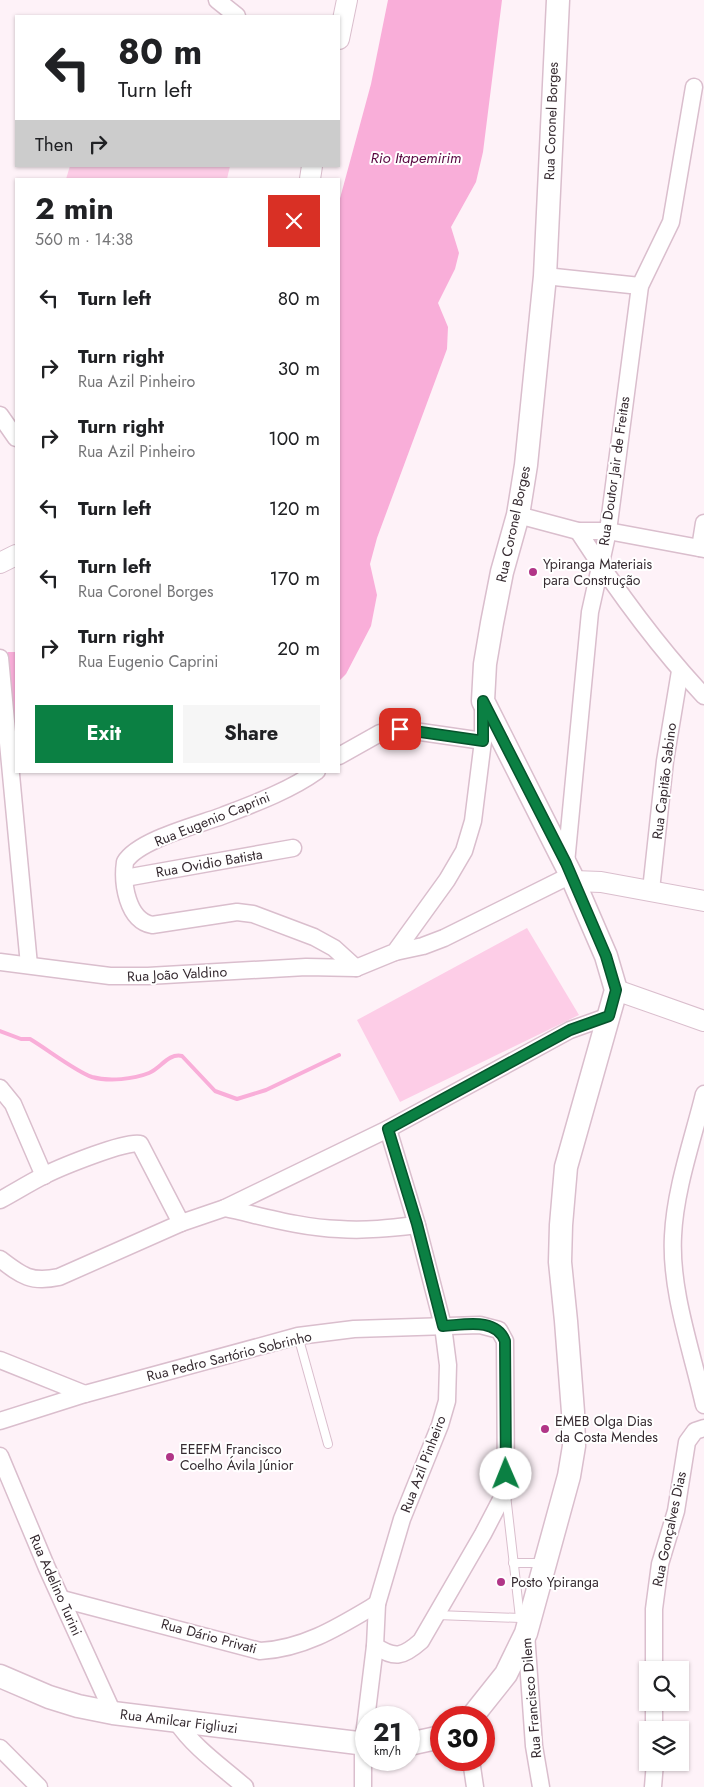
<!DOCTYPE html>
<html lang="en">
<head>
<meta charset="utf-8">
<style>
  :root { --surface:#fff; --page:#f6f6f6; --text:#202124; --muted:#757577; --accent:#0b8043 }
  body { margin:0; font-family:Jost,sans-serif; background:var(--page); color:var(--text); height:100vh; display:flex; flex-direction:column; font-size:19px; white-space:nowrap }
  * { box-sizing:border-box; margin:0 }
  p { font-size:16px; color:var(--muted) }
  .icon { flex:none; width:28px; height:28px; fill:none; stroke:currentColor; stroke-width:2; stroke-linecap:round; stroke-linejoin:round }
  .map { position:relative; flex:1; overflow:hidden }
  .panel { position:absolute; left:15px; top:178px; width:325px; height:595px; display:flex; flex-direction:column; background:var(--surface); border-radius:0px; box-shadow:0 1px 4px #0004 }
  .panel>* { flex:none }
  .guide { position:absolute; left:15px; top:15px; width:325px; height:152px; border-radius:0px; box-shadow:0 1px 4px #0004; background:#fff; color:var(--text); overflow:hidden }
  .fabs { position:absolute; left:639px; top:1661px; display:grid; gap:10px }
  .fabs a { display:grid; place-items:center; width:50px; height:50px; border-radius:0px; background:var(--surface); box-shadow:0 1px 4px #0004; font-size:25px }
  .speed { position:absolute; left:355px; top:1706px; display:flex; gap:10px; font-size:25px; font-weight:700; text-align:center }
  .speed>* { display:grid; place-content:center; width:65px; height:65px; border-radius:50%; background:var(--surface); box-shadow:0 1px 4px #0004; line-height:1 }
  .speed small { font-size:12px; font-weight:400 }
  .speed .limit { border:8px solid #d22; background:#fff; color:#111 }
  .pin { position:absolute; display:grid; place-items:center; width:42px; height:42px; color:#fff; margin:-21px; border-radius:10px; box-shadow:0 2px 8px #0006 }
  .me { position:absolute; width:55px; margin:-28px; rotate:359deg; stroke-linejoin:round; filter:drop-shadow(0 0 4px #0008) }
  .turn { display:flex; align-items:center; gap:18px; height:105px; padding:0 20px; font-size:22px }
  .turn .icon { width:65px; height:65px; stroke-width:2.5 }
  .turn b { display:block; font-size:35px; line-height:42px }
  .then { display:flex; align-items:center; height:48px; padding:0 20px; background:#0003; gap:10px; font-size:19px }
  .round { display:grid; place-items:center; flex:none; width:52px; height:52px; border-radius:0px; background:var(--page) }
  .overview { display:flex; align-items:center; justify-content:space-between; height:85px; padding:0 20px }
  h1 { font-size:30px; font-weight:700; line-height:38px }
  .action { display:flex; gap:10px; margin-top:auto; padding:10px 20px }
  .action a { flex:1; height:58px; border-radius:0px; background:var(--accent); color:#fff; font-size:20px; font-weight:700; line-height:58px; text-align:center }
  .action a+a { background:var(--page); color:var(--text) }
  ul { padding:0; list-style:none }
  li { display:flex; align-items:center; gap:15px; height:70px; padding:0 20px }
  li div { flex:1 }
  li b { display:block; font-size:19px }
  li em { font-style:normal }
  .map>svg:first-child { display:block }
  .green { fill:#fdcde7 }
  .water { fill:#f9aed9 }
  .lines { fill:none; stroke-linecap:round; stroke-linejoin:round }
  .stream { stroke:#f9aed9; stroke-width:4 }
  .service-casing { stroke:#dabecd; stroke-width:10 }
  .minor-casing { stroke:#dabecd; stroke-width:19 }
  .tertiary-casing { stroke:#dabecd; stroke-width:22 }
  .secondary-casing { stroke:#dabecd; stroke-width:25 }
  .service { stroke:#fff; stroke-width:8 }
  .minor { stroke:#fff; stroke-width:16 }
  .tertiary { stroke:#fff; stroke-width:20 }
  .secondary { stroke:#fff; stroke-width:22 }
  .route-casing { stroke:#07532c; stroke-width:12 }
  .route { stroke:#0b8043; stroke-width:9 }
  .poi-dot { fill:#b13587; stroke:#fff; stroke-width:2 }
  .labels { text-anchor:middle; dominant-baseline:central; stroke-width:4; stroke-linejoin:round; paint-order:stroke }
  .street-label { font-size:14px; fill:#362b31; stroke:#fff }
  .poi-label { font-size:14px; fill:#362b31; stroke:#fff; text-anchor:start }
  .water-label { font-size:15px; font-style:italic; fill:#5a0942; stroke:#fff }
</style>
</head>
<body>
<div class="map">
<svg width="704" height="1787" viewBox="0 0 704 1787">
  <rect width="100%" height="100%" fill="#fef2f8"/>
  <!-- green -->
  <g class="green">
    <path d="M70,166h160l-3,13h-161z"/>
    <path d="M527,928l52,87 -179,87 -43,-82z"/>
  </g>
  <!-- water -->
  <g class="water">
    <path d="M388,0h114l-19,152 -7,30 -25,45 8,26 -4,16 -17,34 10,24 -1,22 -70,189 -7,26 7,31 -6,31 -25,48 -7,7v-479l32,-118z"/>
    <path d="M8,652h8v91l-16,3v-84z"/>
  </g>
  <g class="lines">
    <!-- stream -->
    <path class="stream" d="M0,1031l21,8h9c17,10 45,32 62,38 17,5 42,2 57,-4 12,-5 19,-20 33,-17l33,35 22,8 29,-9 73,-35"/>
    <defs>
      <g id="service">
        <path d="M298,1336l30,108"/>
        <path d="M506,1495l14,123 3,6"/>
        <path d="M513,1563h30"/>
        <path d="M437,1615l83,3"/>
      </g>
      <g id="minor">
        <path d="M217,0l20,16"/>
        <path d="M545,276l95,10"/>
        <path d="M0,415l16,23"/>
        <path d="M518,515l60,16h30l96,18"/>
        <path d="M578,531c37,57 79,115 126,165"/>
        <path d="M700,548l4,-25"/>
        <path d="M0,658l29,307"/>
        <path d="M339,756l41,-23 20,-4 83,12"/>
        <path d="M317,771c-28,20 -64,33 -95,45 -24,9 -84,24 -97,46 -3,21 2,58 27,63l85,-13 16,2 61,23 20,11 22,20"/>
        <path d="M566,863l24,-251 18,-81 32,-245 31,-64 23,-135"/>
        <path d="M125,878l168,-30"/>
        <path d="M651,890l14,-129 15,-90"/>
        <path d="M395,952l28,-6 21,-8 127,-63"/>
        <path d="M0,962l110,14h38l158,-9 50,1 39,-16 52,-72 17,-29 9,-30 10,-80v-37"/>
        <path d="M0,1088l13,16 31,72"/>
        <path d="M704,1094c-11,45 -29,95 -31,142 -3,55 19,115 31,169"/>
        <path d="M0,1200c15,-8 29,-17 45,-25 14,-7 84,-36 95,-31l41,79"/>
        <path d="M225,1208c37,8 76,20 114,21 26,2 52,-1 78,-4"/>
        <path d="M0,1259c22,17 31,24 59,18l122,-54 44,-15 163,-79 182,-99 39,-14"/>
        <path d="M0,1360l85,34"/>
        <path d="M0,1421l85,-27 213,-58 56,-7 126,-4 19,5 6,11 1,149 -23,44 -62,107c-18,16 -26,18 -46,5"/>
        <path d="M0,1456l47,112 66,145"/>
        <path d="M62,1599l198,52c44,-2 80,-25 117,-47"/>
        <path d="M526,1633l8,113 7,41"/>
        <path d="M654,1670v-61l6,-45 16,-53 11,-69 8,-11 9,-3"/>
        <path d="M654,1702v28"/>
        <path d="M176,1721c18,27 45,45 69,66"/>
        <path d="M0,1748l39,39"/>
        <path d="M471,1760l4,27"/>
        <path d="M363,1787v-43l12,-98 2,-42 25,-85 38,-94 7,-24 1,-36 -5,-39 -26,-101 -29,-96"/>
        <path d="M653,1787l2,-25"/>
      </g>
      <g id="tertiary">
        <path d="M339,39l8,-39"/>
        <path d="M310,179l2,-13"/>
        <path d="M0,563l16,-8"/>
        <path d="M574,881l27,1 103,19"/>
        <path d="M616,990l88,31"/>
      </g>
      <g id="secondary">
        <path d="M0,1676l49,21 29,9 35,7 253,31"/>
        <path d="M471,1718l35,-44 20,-41 43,-157 5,-30 -1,-34 -7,-91 -6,-59 1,-37 5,-58 50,-177 -10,-34 -35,-81 -88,-174 2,-37 7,-41 10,-51 16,-57 8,-50 19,-189 13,-276"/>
        <path d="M409,1744l32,-7"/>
      </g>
    </defs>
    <!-- service casing -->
    <use href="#service" class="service-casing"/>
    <!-- minor casing -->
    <use href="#minor" class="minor-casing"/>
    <!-- tertiary casing -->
    <use href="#tertiary" class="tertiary-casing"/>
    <!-- secondary casing -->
    <use href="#secondary" class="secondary-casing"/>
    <!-- service -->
    <use href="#service" class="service"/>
    <!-- minor -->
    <use href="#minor" class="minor"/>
    <!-- tertiary -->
    <use href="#tertiary" class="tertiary"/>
    <!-- secondary -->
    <use href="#secondary" class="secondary"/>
  </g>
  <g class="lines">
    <defs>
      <path id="route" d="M400,729l83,12v-40l83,162 40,93 10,34 -7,26 -39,14 -182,99 29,95 26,102c21,-1 53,-9 62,15l1,133"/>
    </defs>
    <!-- route casing -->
    <use href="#route" class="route-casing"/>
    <!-- route -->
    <use href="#route" class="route"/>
  </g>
  <!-- markers -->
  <g class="poi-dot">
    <circle cx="533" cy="572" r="5"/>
    <circle cx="545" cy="1429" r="5"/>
    <circle cx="170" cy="1457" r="5"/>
    <circle cx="501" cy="1582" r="5"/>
  </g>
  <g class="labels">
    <!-- street labels -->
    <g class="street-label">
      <text transform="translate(551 121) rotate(-88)">Rua Coronel Borges</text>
      <text transform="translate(614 471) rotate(-82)">Rua Doutor Jair de Freitas</text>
      <text transform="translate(513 524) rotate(-78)">Rua Coronel Borges</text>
      <text transform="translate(664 781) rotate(-83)">Rua Capitão Sabino</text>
      <text transform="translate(212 819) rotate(-22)">Rua Eugenio Caprini</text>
      <text transform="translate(209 863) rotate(-10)">Rua Ovidio Batista</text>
      <text transform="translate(177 974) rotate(-3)">Rua João Valdino</text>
      <text transform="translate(229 1356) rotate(-14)">Rua Pedro Sartório Sobrinho</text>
      <text transform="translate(423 1464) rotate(-69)">Rua Azil Pinheiro</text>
      <text transform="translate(669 1529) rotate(-78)">Rua Gonçalves Dias</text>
      <text transform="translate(56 1585) rotate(66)">Rua Adelino Turini</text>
      <text transform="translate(209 1636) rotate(15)">Rua Dário Privati</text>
      <text transform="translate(531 1698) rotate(-95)">Rua Francisco Dilem</text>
      <text transform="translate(179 1721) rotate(7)">Rua Amilcar Figliuzi</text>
    </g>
    <!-- poi labels -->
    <g class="poi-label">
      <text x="543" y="564">Ypiranga Materiais<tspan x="543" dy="16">para Construção</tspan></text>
      <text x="555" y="1421">EMEB Olga Dias<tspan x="555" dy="16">da Costa Mendes</tspan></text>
      <text x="180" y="1449">EEEFM Francisco<tspan x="180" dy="16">Coelho Ávila Júnior</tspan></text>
      <text x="511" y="1582">Posto Ypiranga</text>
    </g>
    <!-- water labels -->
    <g class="water-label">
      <text x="416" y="158">Rio Itapemirim</text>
    </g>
  </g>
</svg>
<div class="fabs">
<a><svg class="icon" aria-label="search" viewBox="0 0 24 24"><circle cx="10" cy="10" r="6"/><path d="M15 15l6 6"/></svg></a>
<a><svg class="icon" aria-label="layers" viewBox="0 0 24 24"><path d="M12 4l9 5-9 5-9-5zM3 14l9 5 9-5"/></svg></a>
</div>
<div class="speed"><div>21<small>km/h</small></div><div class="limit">30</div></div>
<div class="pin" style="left:400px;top:729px;background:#d93025"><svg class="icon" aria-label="arrive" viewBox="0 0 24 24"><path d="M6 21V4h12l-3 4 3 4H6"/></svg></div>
<svg class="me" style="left:506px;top:1474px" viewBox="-20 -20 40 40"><circle r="19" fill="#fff"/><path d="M0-13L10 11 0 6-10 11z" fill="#0b8043"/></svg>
<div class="guide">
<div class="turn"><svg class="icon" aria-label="left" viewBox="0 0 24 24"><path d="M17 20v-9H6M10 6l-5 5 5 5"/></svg><div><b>80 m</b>Turn left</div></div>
<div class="then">Then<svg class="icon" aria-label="right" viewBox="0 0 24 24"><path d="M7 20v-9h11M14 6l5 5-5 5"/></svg></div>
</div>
<section class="panel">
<div class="overview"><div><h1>2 min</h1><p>560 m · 14:38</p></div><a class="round" style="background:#d93025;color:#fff"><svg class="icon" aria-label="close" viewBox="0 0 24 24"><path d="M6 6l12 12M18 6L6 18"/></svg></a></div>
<ul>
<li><svg class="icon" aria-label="left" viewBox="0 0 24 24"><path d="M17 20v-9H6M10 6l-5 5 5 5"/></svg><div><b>Turn left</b></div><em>80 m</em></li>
<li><svg class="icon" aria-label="right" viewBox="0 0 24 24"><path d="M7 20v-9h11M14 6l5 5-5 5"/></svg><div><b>Turn right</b><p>Rua Azil Pinheiro</p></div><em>30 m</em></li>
<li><svg class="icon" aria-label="right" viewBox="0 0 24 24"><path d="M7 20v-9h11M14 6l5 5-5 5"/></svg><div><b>Turn right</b><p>Rua Azil Pinheiro</p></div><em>100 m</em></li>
<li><svg class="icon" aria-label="left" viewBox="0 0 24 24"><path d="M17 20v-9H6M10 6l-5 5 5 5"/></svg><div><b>Turn left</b></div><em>120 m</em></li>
<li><svg class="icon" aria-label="left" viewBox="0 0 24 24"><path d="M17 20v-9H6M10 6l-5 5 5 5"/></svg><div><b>Turn left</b><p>Rua Coronel Borges</p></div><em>170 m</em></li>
<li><svg class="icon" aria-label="right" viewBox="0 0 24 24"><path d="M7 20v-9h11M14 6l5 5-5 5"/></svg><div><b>Turn right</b><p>Rua Eugenio Caprini</p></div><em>20 m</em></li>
</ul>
<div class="action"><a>Exit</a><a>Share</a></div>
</section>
</div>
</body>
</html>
